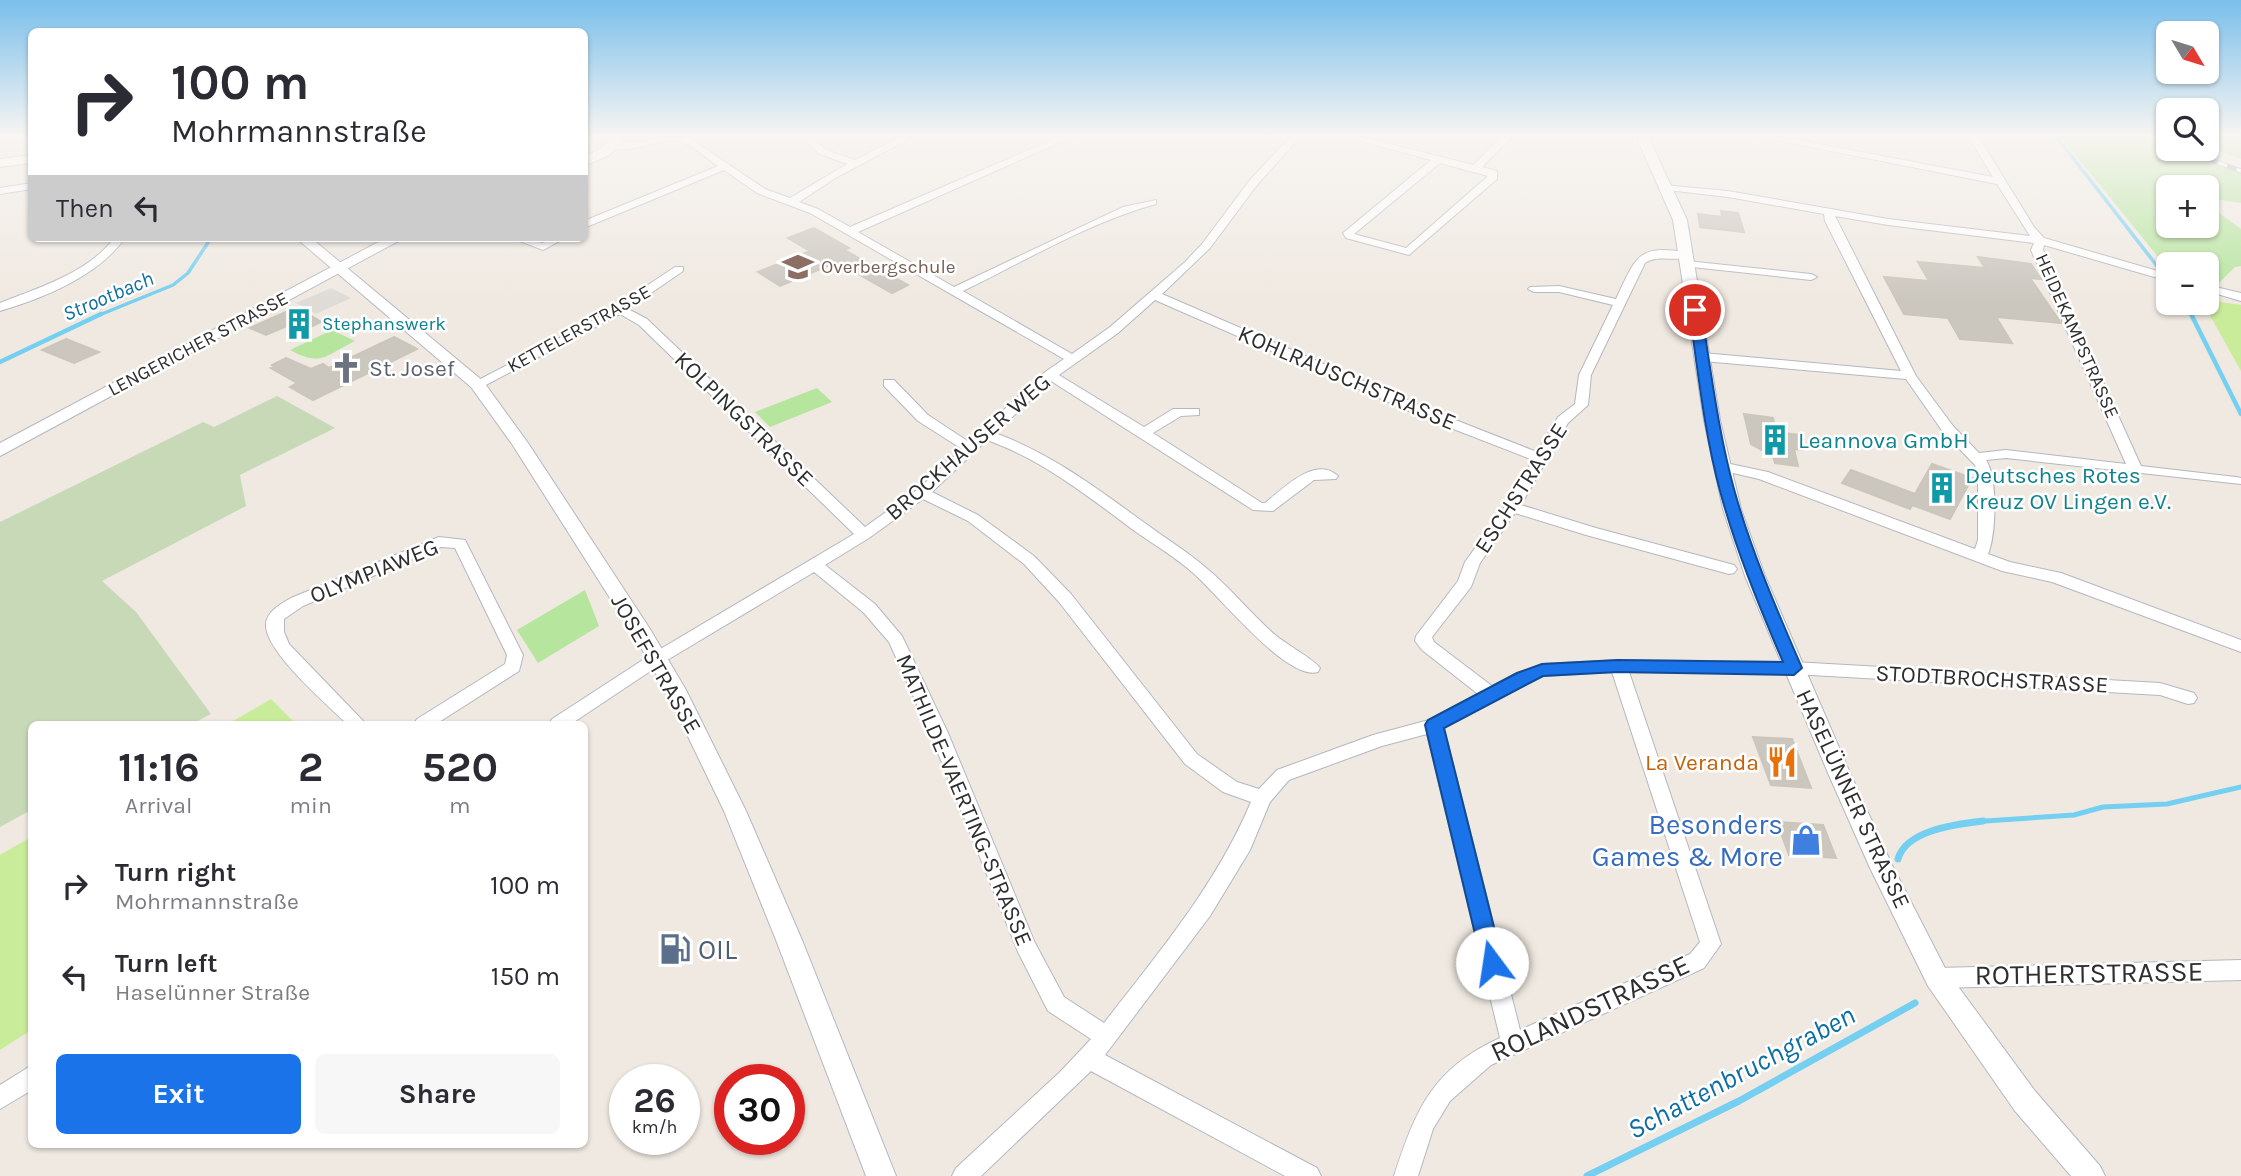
<!DOCTYPE html>
<html lang="en">
<head>
<meta charset="utf-8">
<style>
  :root { --surface:#fff; --page:#f7f7f7; --text:#2b2b33; --muted:#7c7c81; --accent:#1a73e8 }
  body { margin:0; font-family:Karla,sans-serif; background:var(--page); color:var(--text); height:100vh; display:flex; flex-direction:column; font-size:26px; white-space:nowrap }
  * { box-sizing:border-box; margin:0 }
  p { font-size:23px; color:var(--muted) }
  .icon { flex:none; width:38px; height:38px; fill:none; stroke:currentColor; stroke-width:2; stroke-linecap:round; stroke-linejoin:round }
  .map { position:relative; flex:1; overflow:hidden }
  .side { position:absolute; left:28px; top:721px; width:560px; height:427px; display:flex; flex-direction:column; background:var(--surface); border-radius:10px; box-shadow:0 2px 5px #0004 }
  .side>* { flex:none }
  .banner { position:absolute; left:28px; top:28px; width:560px; height:214px; border-radius:10px; box-shadow:0 2px 5px #0004; background:#fff; color:var(--text); overflow:hidden }
  .needle { width:46px; rotate:128deg }
  .buttons { position:absolute; left:2156px; top:21px; display:grid; gap:14px }
  .buttons a { display:grid; place-items:center; width:63px; height:63px; border-radius:10px; background:var(--surface); box-shadow:0 2px 5px #0004; font-size:35px }
  .speed { position:absolute; left:609px; top:1064px; display:flex; gap:14px; font-size:35px; font-weight:700; text-align:center }
  .speed>* { display:grid; place-content:center; width:91px; height:91px; border-radius:50%; background:var(--surface); box-shadow:0 2px 5px #0004; line-height:1 }
  .speed small { font-size:18px; font-weight:400 }
  .speed .limit { border:10px solid #d22; background:#fff; color:#111 }
  .pin { position:absolute; display:grid; place-items:center; width:60px; height:60px; color:#fff; margin:-30px; border:4px solid #fff; border-radius:50%; box-shadow:0 2px 7px #0007 }
  .me { position:absolute; width:77px; margin:-38px; rotate:346deg; stroke-linejoin:round; filter:drop-shadow(0 0 5px #0008) }
  .turn { display:flex; align-items:center; gap:24px; height:147px; padding:0 28px; font-size:32px }
  .turn .icon { width:91px; height:91px; stroke-width:2.5 }
  .turn b { display:block; font-size:49px; line-height:60px }
  .then { display:flex; align-items:center; height:66px; padding:0 28px; background:#0003; gap:14px; font-size:26px }
  .eta { display:flex; justify-content:space-evenly; align-items:center; height:119px; text-align:center }
  .eta b { font-size:42px; font-weight:700; line-height:49px }
  .cta { display:flex; gap:14px; margin-top:auto; padding:14px 28px }
  .cta a { flex:1; height:80px; border-radius:10px; background:var(--accent); color:#fff; font-size:28px; font-weight:700; line-height:80px; text-align:center }
  .cta a+a { background:var(--page); color:var(--text) }
  ul { padding:0; list-style:none }
  li { display:flex; align-items:center; gap:21px; height:91px; padding:0 28px }
  li div { flex:1 }
  li b { display:block; font-size:26px }
  li em { font-style:normal }
  .map>svg:first-child { display:block }
  .green { fill:#b6e59e; fill-rule:evenodd }
  .cemetery { fill:#c8d9b8 }
  .pitch { fill:#c9ec9a }
  .plaza { fill:#dfdcd8 }
  .lines { fill:none; stroke-linecap:round; stroke-linejoin:round }
  .stream-far3 { stroke:#75cff0; stroke-width:3.5 }
  .stream-far2 { stroke:#75cff0; stroke-width:4.5 }
  .stream-far1 { stroke:#75cff0; stroke-width:5 }
  .stream { stroke:#75cff0; stroke-width:7 }
  .building { fill:#cbc7bf; stroke:#cbc5ba; stroke-width:2 }
  .minor-casing { stroke:#b4b7c1; stroke-width:2 }
  .tertiary-casing { stroke:#b4b7c1; stroke-width:2 }
  .secondary-casing { stroke:#b4b7c1; stroke-width:2 }
  .minor { fill:#fff; fill-rule:evenodd }
  .tertiary { fill:#fff; fill-rule:evenodd }
  .secondary { fill:#fff; fill-rule:evenodd }
  .rail-casing { stroke:#a3a6b8; stroke-width:5 }
  .rail { stroke:#fff; stroke-width:3.5; stroke-dasharray:10; stroke-linecap:butt }
  .route { fill:#1a73e8; stroke:#114b97; stroke-width:2 }
  .labels { text-anchor:middle; dominant-baseline:central; stroke-width:5; stroke-linejoin:round; paint-order:stroke }
  .far-education-label { font-size:19px; fill:#785e54; stroke:#fff; text-anchor:start }
  .far-culture-label { font-size:19px; fill:#0d838f; stroke:#fff; text-anchor:start }
  .far-street-label { font-size:19px; fill:#2e2e2e; stroke:#fff }
  .far-water-label { font-size:21px; font-style:italic; fill:#0d6fa3; stroke:#fff }
  .worship-label { font-size:23px; fill:#5b616d; stroke:#fff; text-anchor:start }
  .street-label { font-size:23px; fill:#2e2e2e; stroke:#fff }
  .culture-label { font-size:23px; fill:#0d838f; stroke:#fff; text-anchor:start }
  .food-label { font-size:23px; fill:#c56008; stroke:#fff; text-anchor:end }
  .near-shop-label { font-size:28px; fill:#366cbe; stroke:#fff; text-anchor:end }
  .near-service-label { font-size:28px; fill:#4e5e75; stroke:#fff; text-anchor:start }
  .near-street-label { font-size:28px; fill:#2e2e2e; stroke:#fff }
  .near-water-label { font-size:28px; font-style:italic; fill:#0d6fa3; stroke:#fff }
</style>
</head>
<body>
<div class="map">
<svg width="2241" height="1176" viewBox="0 0 2241 1176">
  <rect width="100%" height="100%" fill="#efe9e1"/>
  <!-- green -->
  <g class="green">
    <path d="M2060,136h82l26,10v3h9l64,23v31l-28,-4 -2,8 30,22v37l-6,1 -16,16 -12,-2v-17h-39v5zM2168,187h39v39h-39z"/>
    <path d="M2207,136h34v23l-34,-12z"/>
    <path d="M332,330l23,11c-31,15 -33,26 -65,9z"/>
    <path d="M817,388l15,14 -62,25 -15,-15z"/>
    <path d="M585,590l14,36 -61,37 -21,-33z"/>
  </g>
  <!-- cemetery -->
  <path class="cemetery" d="M277,396l58,32 -95,47 6,31 -144,75 34,31 75,102 -19,10h-160l-1,86 -31,17v-305l203,-100 11,5z"/>
  <!-- pitch -->
  <g class="pitch">
    <path d="M2207,300l34,5v66l-38,-68z"/>
    <path d="M271,699l25,25h-68z"/>
    <path d="M31,837v193l-31,20v-195z"/>
  </g>
  <!-- plaza -->
  <path class="plaza" d="M331,288l20,10 -35,16 -20,-11z"/>
  <g class="lines">
    <!-- stream-far3 -->
    <g class="stream-far3">
      <path d="M2056,136l112,144"/>
      <path d="M2186,303l6,13"/>
      <path d="M97,316l76,-31 15,-12 23,-35"/>
    </g>
    <!-- stream-far2 -->
    <g class="stream-far2">
      <path d="M2191,314l50,100"/>
      <path d="M0,362l101,-48"/>
    </g>
    <!-- stream-far1 -->
    <path class="stream-far1" d="M1971,822l103,-7 29,-8 64,-3 74,-17"/>
    <!-- stream -->
    <g class="stream">
      <path d="M1898,859c8,-29 59,-35 85,-38"/>
      <path d="M1587,1176l152,-75 176,-98"/>
    </g>
  </g>
  <!-- building -->
  <g class="building">
    <path d="M1721,211l17,2 6,19 -44,-5 -2,-13 24,3z"/>
    <path d="M814,228l35,20 -5,2 64,35 -16,8 -55,-31 -57,24 -22,-14 52,-21 -22,-13z"/>
    <path d="M1978,257l53,7 10,15 -11,-1 31,45 -65,-6 16,26 -52,-4 -12,-21 -44,-4 -20,-37 45,4 -11,-19 67,6z"/>
    <path d="M297,307l24,15 -21,10 -11,-7 -23,10 -16,-7z"/>
    <path d="M394,337l23,12 -104,51 -23,-13 7,-4 -26,-15 4,-1 -3,-2 14,-7 25,11 12,-5 6,4z"/>
    <path d="M66,339l33,13 -25,11 -32,-13z"/>
    <path d="M1744,414l29,4 3,14 23,3 3,15 -8,-1 4,17 -23,-3 -2,-7 -22,-12z"/>
    <path d="M1932,464l40,14 -22,41 -38,-14 -2,4 -68,-26 9,-13 64,24z"/>
    <path d="M1753,737l39,2 19,49 -40,-3z"/>
    <path d="M1777,822l46,3 13,33 -47,-3z"/>
  </g>
  <g class="lines">
    <defs>
      <g id="minor">
        <path d="M665,136l23,1 77,52 25,9 57,-34 -27,-10 -20,-18h10l16,14 29,10 48,-24h12l-78,41 -38,25 19,7 32,18 211,-91h13l-216,96 96,55 169,-80 33,-7v4c-68,19 -131,57 -193,87l109,63 38,-27 75,-65 17,-18 47,-63 42,-45h10l-44,49 -47,63 -48,46 273,118 102,40 21,-35 17,-13 4,-29 34,-70 -54,-13h-25l-6,-3 2,-2 29,-1 57,13c20,-42 21,-56 74,-46l2,2c-14,9 -33,-2 -47,8l-54,112 -3,30 -20,18 -47,82 75,23 138,37 3,4 -3,4 -5,1 -143,-39 -71,-22 -35,50 -9,24 -39,50 2,5 58,44 25,-13 25,-9 76,-4 176,2 366,21 34,10 3,5 -3,5 -6,1 -28,-9 -366,-21 -165,-2 92,272 -17,24 -213,97 -41,36 -17,28 -15,47h-24c22,-67 38,-107 106,-138l-73,-304 -45,12 -93,34 -19,22 -20,48 -40,66 -105,139 212,113 4,8h-36l-194,-105 -110,105h-29l4,-8 104,-96 31,-33 -43,-28 -30,-59 -88,-219 -41,-91 -26,-30 -49,-40 -150,90 -93,62h-22l3,-5 100,-65 202,-120 -215,-209 -19,-11 -138,73 -5,1 -6,-4 130,-68 74,-49h8v4l-55,38 19,10 218,208 52,-37 45,-41 -44,-28 -34,-35v-6h10l34,35 41,27 76,-70 19,-13 -254,-146 -53,-20 -33,-23 -140,58v-7l134,-55c-11,-7 -25,-21 -37,-24 -23,-7 -52,17 -75,3l5,-3h32zM1155,300l270,118 108,42 -27,45 -41,57 -7,19 -42,55 -1,5 7,9 56,44 -49,26 -56,15 -96,35 -18,19 -22,-7 -40,-28 -126,-160 -37,-38 -56,-41 -46,-23 55,-52c56,20 102,57 149,92 19,13 39,25 56,40 24,20 95,110 126,100l2,-4c-5,-8 -36,-25 -46,-34 -24,-21 -44,-47 -69,-67 -17,-15 -37,-27 -56,-41 -49,-35 -96,-72 -154,-93l56,-52 202,129 20,1 41,-31 22,-1 2,-3c-23,-21 -55,13 -73,27h-3l-109,-70 28,-17 18,-1v-6h-26l-29,18 -85,-52 59,-42zM923,499l45,22 56,43 35,38 126,162 38,28 28,10c-35,83 -92,150 -147,221l-40,-26 -30,-56 -86,-208 -46,-97 -27,-32 -50,-39 44,-27zM1612,672l88,270 -10,12 -170,76 -76,-302 99,-52z"/>
        <path d="M1342,136h17l114,29 30,-29h10l-31,31 15,4v8l-88,76 -63,-17 -3,-5 88,-73zM1440,163l48,13 -82,72 -52,-14z"/>
        <path d="M1755,136h22l216,41 -25,-41h10l56,91 10,11 124,36v7l-124,-36 -1,5 98,216 95,11 5,1v6l-235,-26 -20,2c12,18 10,75 2,94l22,8 51,11 180,67v12l-189,-70 -50,-11 -243,-92 -43,-10 -2,-3 7,-4 47,10 207,77 3,-9v-66l-3,-9 -32,-33 -37,-53 -203,-18 -6,-4 6,-4 198,18 -76,-150 -1,-7 -96,-17 -61,-7 -5,-3 1,-2 65,6 160,28 142,17 -33,-52zM1835,216l53,9 146,18 -3,7 95,214 -120,-14 -27,3 -26,-27 -37,-50z"/>
        <path d="M32,183v6l-32,5v-6z"/>
        <path d="M114,238h11c-27,38 -81,60 -125,73v-8c40,-16 88,-30 114,-65z"/>
        <path d="M512,238h16l14,5 10,-5h13l-22,12z"/>
        <path d="M1687,261l124,13 6,3 -6,3 -128,-14v-4z"/>
        <path d="M2207,285l34,8v8l-34,-10z"/>
        <path d="M439,537l26,3 58,115 -4,16 -83,53h-22l3,-5 88,-55 2,-9 -52,-107 -14,-1 -138,59 -19,13v13l5,12 77,80h-19c-19,-19 -83,-73 -81,-100 1,-13 15,-20 25,-26z"/>
        <path d="M2241,960v20l-304,8 -7,-3 -4,-7 4,-7 7,-3z"/>
        <path d="M32,1065v25l-32,19v-24z"/>
      </g>
      <g id="tertiary">
        <path d="M1636,136h12l39,84 33,200 21,89 24,67 85,197 42,92 54,105 89,121 65,75 5,10h-34l-56,-65 -87,-125 -58,-118 -42,-95 -83,-197 -22,-67 -19,-89 -31,-200z"/>
        <path d="M296,238h15l172,143 45,62 122,186 36,61 60,121 56,129 94,236h-30l-90,-236 -52,-129 -58,-120 -30,-52 -124,-195 -41,-57z"/>
      </g>
      <g id="secondary">
        <path d="M612,136h13l-15,19 -26,11v-9l16,-8z"/>
        <path d="M32,155v8l-32,4v-8z"/>
        <path d="M386,238h18l-404,218v-13z"/>
      </g>
    </defs>
    <!-- minor casing -->
    <use href="#minor" class="minor-casing"/>
    <!-- tertiary casing -->
    <use href="#tertiary" class="tertiary-casing"/>
    <!-- secondary casing -->
    <use href="#secondary" class="secondary-casing"/>
    <!-- minor -->
    <use href="#minor" class="minor"/>
    <!-- tertiary -->
    <use href="#tertiary" class="tertiary"/>
    <!-- secondary -->
    <use href="#secondary" class="secondary"/>
    <defs>
      <g id="rail">
        <path d="M2145,136l23,9"/>
        <path d="M2180,149l61,22"/>
      </g>
    </defs>
    <!-- rail casing -->
    <use href="#rail" class="rail-casing"/>
    <!-- rail -->
    <use href="#rail" class="rail"/>
  </g>
  <!-- sky -->
  <linearGradient id="sky" x2="0" y2="1"><stop stop-color="#7abfeb"/><stop offset="0.45" stop-color="#f8f5f2"/><stop offset="1" stop-color="#f8f5f2" stop-opacity="0"/></linearGradient>
  <rect width="2241" height="301" fill="url(#sky)"/>
  <!-- route -->
  <path class="route" d="M1695,307l6,3c10,60 17,121 33,179 17,62 43,121 68,179l-8,7 -176,-3 -75,4 -99,52 59,235 -3,7 -8,2 -7,-2 -3,-7 -57,-238 3,-5 89,-47 25,-9 76,-4 165,2c-24,-56 -47,-112 -63,-171 -16,-59 -22,-121 -31,-181z"/>
  <!-- icons -->
  <defs>
    <symbol id="school-bare" viewBox="-9 -9 18 18"><path d="M0-5L7-2L0 1L-7-2ZM-4 1L0 2.5L4 1V4Q0 6-4 4Z" fill="#8d6e63" stroke="#fff" stroke-width="2.5" paint-order="stroke"/></symbol>
    <symbol id="building-bare" viewBox="-9 -9 18 18"><path d="M-4-6H4V6H1V3H-1V6H-4ZM-2.5-4.3h1.7v1.8h-1.7ZM.8-4.3h1.7v1.8H.8ZM-2.5-1h1.7V.8h-1.7ZM.8-1h1.7V.8H.8Z" fill="#0f9aa8" stroke="#fff" stroke-width="2.5" paint-order="stroke"/></symbol>
    <symbol id="church-bare" viewBox="-9 -9 18 18"><path d="M-1.2-6h2.4v3.5h3.3v2.4h-3.3V6h-2.4V-.1h-3.3v-2.4h3.3Z" fill="#6b7280" stroke="#fff" stroke-width="2.5" paint-order="stroke"/></symbol>
    <symbol id="restaurant-bare" viewBox="-9 -9 18 18"><path d="M-5-6h1v4h1v-4h1v4h1v-4h1v5L-1.5 .5V6h-2V.5L-5-1ZM5-6V6H3V1.5H1.5Q1.5-4 5-6Z" fill="#e8710a" stroke="#fff" stroke-width="2.5" paint-order="stroke"/></symbol>
    <symbol id="shop-bare" viewBox="-9 -9 18 18"><path d="M-5-2.5h2.3a2.7 3.5 0 0 1 5.4 0H5L5.5 6h-11ZM-1.5-2.5h3a1.5 2.3 0 0 0-3 0Z" fill="#3f7fe0" stroke="#fff" stroke-width="2.5" paint-order="stroke"/></symbol>
    <symbol id="fuel-bare" viewBox="-9 -9 18 18"><path d="M-5.5-6h7V0h2V4h1.3V-2.5L3-4.5l.8-.8L6-3V5H2.5V1h-1V6h-7ZM-4.2-4.7v3.2H.2V-4.7Z" fill="#5c6f8a" stroke="#fff" stroke-width="2.5" paint-order="stroke"/></symbol>
  </defs>
  <g fill-rule="evenodd">
    <use href="#school-bare" x="776" y="245" width="44" height="44"/>
    <use href="#building-bare" x="277" y="302" width="44" height="44"/>
    <use href="#church-bare" x="324" y="346" width="44" height="44"/>
    <use href="#building-bare" x="1753" y="418" width="44" height="44"/>
    <use href="#building-bare" x="1920" y="466" width="44" height="44"/>
    <use href="#restaurant-bare" x="1760" y="740" width="44" height="44"/>
    <use href="#shop-bare" x="1784" y="818" width="44" height="44"/>
    <use href="#fuel-bare" x="653" y="927" width="44" height="44"/>
  </g>
  <g class="labels">
    <!-- far-education labels -->
    <g class="far-education-label">
      <text x="821" y="267">Overbergschule</text>
    </g>
    <!-- far-culture labels -->
    <g class="far-culture-label">
      <text x="322" y="324">Stephanswerk</text>
    </g>
    <!-- far-street labels -->
    <g class="far-street-label">
      <text transform="translate(579 329) rotate(-29)">KETTELERSTRASSE</text>
      <text transform="translate(2077 336) rotate(66)">HEIDEKAMPSTRASSE</text>
      <text transform="translate(198 344) rotate(-28)">LENGERICHER STRASSE</text>
    </g>
    <!-- far-water labels -->
    <g class="far-water-label">
      <text transform="translate(108 296) rotate(-23)">Strootbach</text>
    </g>
    <!-- worship labels -->
    <g class="worship-label">
      <text x="369" y="368">St. Josef</text>
    </g>
    <!-- street labels -->
    <g class="street-label">
      <text transform="translate(1347 378) rotate(23)">KOHLRAUSCHSTRASSE</text>
      <text transform="translate(744 419) rotate(44)">KOLPINGSTRASSE</text>
      <text transform="translate(968 447) rotate(-41)">BROCKHAUSER WEG</text>
      <text transform="translate(1521 488) rotate(-57)">ESCHSTRASSE</text>
      <text transform="translate(374 571) rotate(-22)">OLYMPIAWEG</text>
      <text transform="translate(656 664) rotate(60)">JOSEFSTRASSE</text>
      <text transform="translate(1992 679) rotate(3)">STODTBROCHSTRASSE</text>
      <text transform="translate(1853 799) rotate(65)">HASELÜNNER STRASSE</text>
      <text transform="translate(964 800) rotate(67)">MATHILDE-VAERTING-STRASSE</text>
    </g>
    <!-- culture labels -->
    <g class="culture-label">
      <text x="1798" y="440">Leannova GmbH</text>
      <text x="1965" y="475">Deutsches Rotes<tspan x="1965" dy="26">Kreuz OV Lingen e.V.</tspan></text>
    </g>
    <!-- food labels -->
    <g class="food-label">
      <text x="1759" y="762">La Veranda</text>
    </g>
    <!-- near-shop labels -->
    <g class="near-shop-label">
      <text x="1783" y="824">Besonders<tspan x="1783" dy="32">Games &amp; More</tspan></text>
    </g>
    <!-- near-service labels -->
    <g class="near-service-label">
      <text x="698" y="949">OIL</text>
    </g>
    <!-- near-street labels -->
    <g class="near-street-label">
      <text transform="translate(2089 973) rotate(-1)">ROTHERTSTRASSE</text>
      <text transform="translate(1590 1008) rotate(-25)">ROLANDSTRASSE</text>
    </g>
    <!-- near-water labels -->
    <g class="near-water-label">
      <text transform="translate(1741 1072) rotate(-28)">Schattenbruchgraben</text>
    </g>
  </g>
</svg>
<div class="buttons">
<a><svg class="needle" viewBox="-14 -14 28 28"><path d="M0-13l5 13h-10z" fill="#e53935"/><path d="M0 13l5-13h-10z" fill="#7c7c81"/></svg></a>
<a><svg class="icon" aria-label="search" viewBox="0 0 24 24"><circle cx="10" cy="10" r="6"/><path d="M15 15l6 6"/></svg></a>
<a>+</a>
<a>−</a>
</div>
<div class="speed"><div>26<small>km/h</small></div><div class="limit">30</div></div>
<div class="pin" style="left:1695px;top:310px;background:#d93025"><svg class="icon" aria-label="arrive" viewBox="0 0 24 24"><path d="M6 21V4h12l-3 4 3 4H6"/></svg></div>
<svg class="me" style="left:1492px;top:963px" viewBox="-20 -20 40 40"><circle r="19" fill="#fff"/><path d="M0-13L10 11 0 6-10 11z" fill="#1a73e8"/></svg>
<div class="banner">
<div class="turn"><svg class="icon" aria-label="right" viewBox="0 0 24 24"><path d="M7 20v-9h11M14 6l5 5-5 5"/></svg><div><b>100 m</b>Mohrmannstraße</div></div>
<div class="then">Then<svg class="icon" aria-label="left" viewBox="0 0 24 24"><path d="M17 20v-9H6M10 6l-5 5 5 5"/></svg></div>
</div>
<section class="side">
<div class="eta">
<div><b>11:16</b><p>Arrival</p></div>
<div><b>2</b><p>min</p></div>
<div><b>520</b><p>m</p></div>
</div>
<ul>
<li><svg class="icon" aria-label="right" viewBox="0 0 24 24"><path d="M7 20v-9h11M14 6l5 5-5 5"/></svg><div><b>Turn right</b><p>Mohrmannstraße</p></div><em>100 m</em></li>
<li><svg class="icon" aria-label="left" viewBox="0 0 24 24"><path d="M17 20v-9H6M10 6l-5 5 5 5"/></svg><div><b>Turn left</b><p>Haselünner Straße</p></div><em>150 m</em></li>
</ul>
<div class="cta"><a>Exit</a><a>Share</a></div>
</section>
</div>
</body>
</html>
